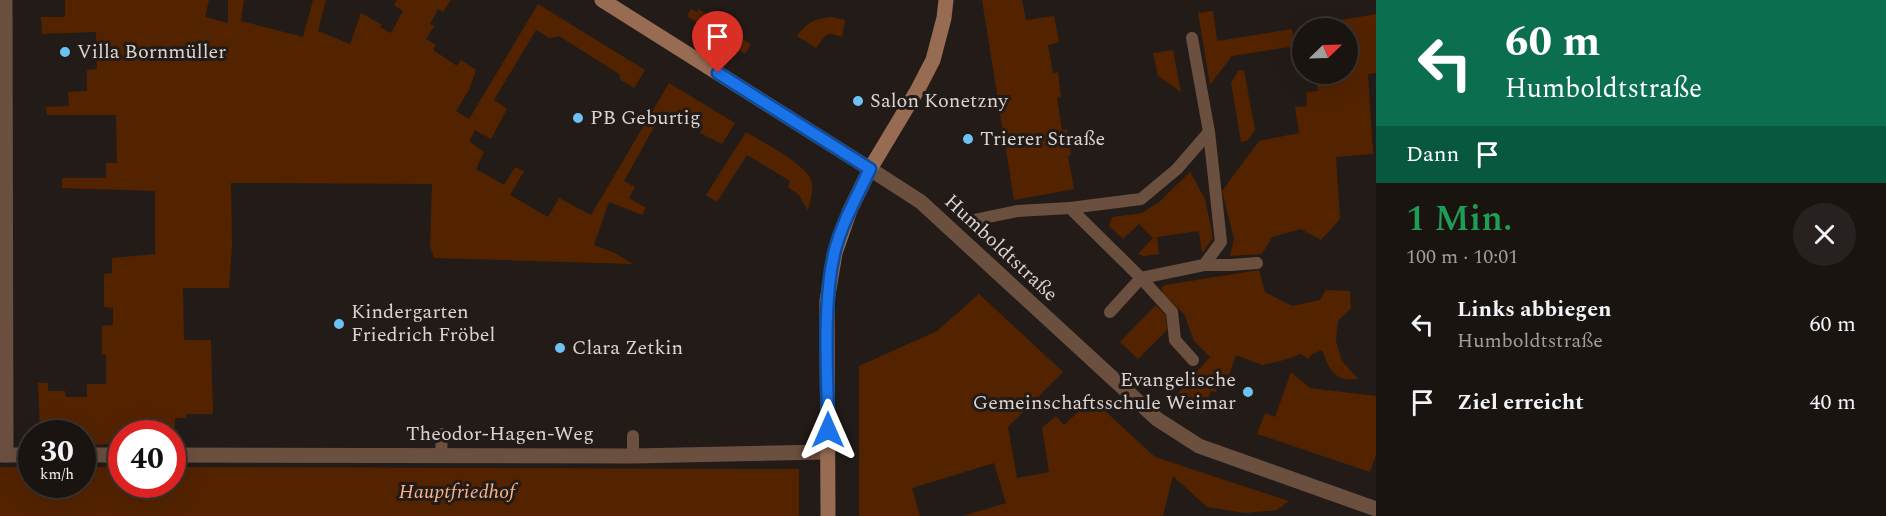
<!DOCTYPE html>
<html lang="de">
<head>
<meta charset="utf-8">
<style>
  :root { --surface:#1a1411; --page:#27211f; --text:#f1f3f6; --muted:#9f9e9f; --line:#383331 }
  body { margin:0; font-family:Spectral,serif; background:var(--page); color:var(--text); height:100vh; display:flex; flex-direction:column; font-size:22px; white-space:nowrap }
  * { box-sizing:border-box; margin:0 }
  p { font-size:20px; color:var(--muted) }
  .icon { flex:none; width:33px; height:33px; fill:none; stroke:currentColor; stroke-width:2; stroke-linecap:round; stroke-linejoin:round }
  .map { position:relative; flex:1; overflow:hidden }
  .panel { display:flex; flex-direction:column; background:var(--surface); width:510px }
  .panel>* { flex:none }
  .guide { background:#0b6e4f; color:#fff; overflow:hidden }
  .needle { width:39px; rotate:67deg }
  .controls { position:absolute; left:1292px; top:18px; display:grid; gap:12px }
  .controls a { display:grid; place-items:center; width:66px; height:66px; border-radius:50%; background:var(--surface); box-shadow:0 6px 24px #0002,0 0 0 2px var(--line); font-size:30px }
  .speed { position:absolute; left:18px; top:420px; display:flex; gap:12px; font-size:30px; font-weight:700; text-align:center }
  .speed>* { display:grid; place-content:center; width:78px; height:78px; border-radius:50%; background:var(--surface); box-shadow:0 6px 24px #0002,0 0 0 2px var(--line); line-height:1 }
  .speed small { font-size:15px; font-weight:400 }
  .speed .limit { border:9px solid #d22; background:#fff; color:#111 }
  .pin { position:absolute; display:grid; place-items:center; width:51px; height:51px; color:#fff; margin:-62px -26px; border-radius:50% 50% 50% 0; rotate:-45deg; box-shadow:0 0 6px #0007 }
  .pin .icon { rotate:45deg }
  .me { position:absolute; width:66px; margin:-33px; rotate:0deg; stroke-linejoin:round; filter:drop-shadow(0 0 4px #0008) }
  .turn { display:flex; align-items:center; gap:21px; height:126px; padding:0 30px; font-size:27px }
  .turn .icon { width:78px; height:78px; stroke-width:2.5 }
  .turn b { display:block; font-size:42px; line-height:51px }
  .then { display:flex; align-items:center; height:57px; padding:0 30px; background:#0003; gap:12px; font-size:22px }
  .round { display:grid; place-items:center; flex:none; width:63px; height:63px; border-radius:32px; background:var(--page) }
  .overview { display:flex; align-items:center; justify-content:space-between; height:102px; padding:0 30px }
  h1 { font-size:36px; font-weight:600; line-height:45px; color:#1e9e55 }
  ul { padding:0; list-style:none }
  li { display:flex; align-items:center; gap:18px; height:78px; padding:0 30px }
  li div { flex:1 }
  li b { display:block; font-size:22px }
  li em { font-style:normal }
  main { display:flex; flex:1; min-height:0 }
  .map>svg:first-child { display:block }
  .green { fill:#532300 }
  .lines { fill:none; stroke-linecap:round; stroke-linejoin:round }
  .lane { stroke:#6b5040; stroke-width:12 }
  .street { stroke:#6b5040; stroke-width:15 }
  .secondary { stroke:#976c53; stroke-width:15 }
  .route-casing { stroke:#114b97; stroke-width:15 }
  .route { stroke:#1a73e8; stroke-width:10 }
  .poi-dot { fill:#6dc2f3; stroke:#231b17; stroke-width:2 }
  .labels { text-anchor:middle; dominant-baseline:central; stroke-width:6; stroke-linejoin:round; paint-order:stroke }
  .poi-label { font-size:20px; fill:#dad5d2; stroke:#231b17; text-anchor:start }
  .street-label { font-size:20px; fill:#dad5d2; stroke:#231b17 }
  .park-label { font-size:20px; font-style:italic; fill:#fcb388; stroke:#231b17 }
</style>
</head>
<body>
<main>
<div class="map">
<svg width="1376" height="516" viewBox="0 0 1376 516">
  <rect width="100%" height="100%" fill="#231b17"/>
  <!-- green -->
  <g class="green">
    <path d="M65,0h144l-4,17 23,6v-23h16l-3,21 62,16 10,-37h13l-8,31 32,13 11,-31 21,12 -2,2 11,6 12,-22 -9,-6 3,-5h54l-8,12 -5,-3 -8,15 4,2 -8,13 10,6 -3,5 24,16 4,-6 15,10 -7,20 -13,21 13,8 69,-115 107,66 -11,18 -13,-8 -2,-6 -60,-38 -9,2 -14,-8 -42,70 13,9 -16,30 -16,-9 -6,11 15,11 -8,17 28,16 11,-18 9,4 -14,24 38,22 11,-19 32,17 78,-132 66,40 -13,21 -22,-11 3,-7 -20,-11 -4,5 -16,-9 -39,70 11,6 -6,11 17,10 -4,7 -33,-13 -15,43 19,7 20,12 -199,-6 -4,-12 2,-62 -201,-1 1,63 -3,42h-46l1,52h27l2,74h-27v4h-11l-1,25h-1l-1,-9h-50l-1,10 -38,1 -1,-11 -42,-1 -2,-50h10v8h17l1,6h21v-13h19v-29l-4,-1v-28l11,-1v-17l-9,-1v-33l8,-1v-15l43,-4v-63l-93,-3v-10h44v-15h11l-1,-48h-69l-1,-8 23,-1 -1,-14 19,-1v-21l10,-1 -1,-37 -54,2 -1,-17h24z"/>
    <path d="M982,0h40l4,20 28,-4 5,26 -11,3 5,28 5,-1 3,25 -4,1 5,32 5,-1 4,26 -3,1 6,33 -60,11z"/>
    <path d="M691,9l6,3 2,-3 16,11 -2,4 20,13 2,-3 16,10 -6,10 -58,-38z"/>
    <path d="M1213,11l4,30 75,-12 3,17 -63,10 -22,29 -12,-72z"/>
    <path d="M1376,14v59l-8,1 5,80 -37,3 4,62 -19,21 -20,-11 -29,8 -10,17 -32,2 4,-17 -12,-48 37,-50 40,-8 -4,-26 12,-1 -1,-14 12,-1 -3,-17h32v-46h-39l-1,-2z"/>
    <path d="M833,17l12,3 -3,17 -10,-3 -6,1 -10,13 -19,-12c11,-14 18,-18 36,-19z"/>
    <path d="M1173,50l8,42 -23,-16 -5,-23z"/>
    <path d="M1244,70l11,60 -8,11 -6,1 -10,-59 7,-12z"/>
    <path d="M746,132c15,9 57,31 64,46 5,10 0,22 -2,33l-9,-16 -11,-8 2,-6 -43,-26 -30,47 -11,-7z"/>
    <path d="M1190,172l15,27 8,39 -11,15 -3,-22 -42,6 2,17 -15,2 -6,-2 15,-16 -14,-14 -16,15 -14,-13 3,-9 30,-4 18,-12z"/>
    <path d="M1259,270l6,22 27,14 28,-6 6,-10 24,1 1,17 -13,13 -2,20 6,20 16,18c-25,2 -28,-9 -36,-29l-10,4 -4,5 -7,-5 -13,5 -26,6 -26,-10 -7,20 -6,-1 -7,18 -5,-1 -9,23 -25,-20 33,-37 -16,-16 -10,-27 -21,-20 -2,-6 4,-3z"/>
    <path d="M979,294l84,78 -55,55 9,51 32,-6 -7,-44 14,-12 8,9 28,-26 63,58 134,44 -12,9 -32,3 -38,-6 -34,-31 -10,40h-200l43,-13 -12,-40 -82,25 8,28h-61v-150l78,-35z"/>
    <path d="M1156,305l10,11 1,14 -29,29 -18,-17z"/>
    <path d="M1291,372l19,16 66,8v59l-6,17 -113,-38 8,-21 10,4z"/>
    <path d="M0,467h31l1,17h50l1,-17h38l1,17h50l1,-17 626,2v47h-799z"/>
  </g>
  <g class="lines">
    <!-- lane -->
    <g class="lane">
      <path d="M1070,208l71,70 31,34 3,28 18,20"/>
      <path d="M969,221l48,-10 53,-3 71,-9 36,-30 32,-37 -17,-94"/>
      <path d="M1204,265h27l26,-2"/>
      <path d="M1110,312l31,-34 63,-13 17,-23 -12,-110"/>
      <path d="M633,436v20"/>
      <path d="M441,455l1,-21"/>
    </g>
    <!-- street -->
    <g class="street">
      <path d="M5,0l1,455"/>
      <path d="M870,169l51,33 236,217 42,27 177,63"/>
      <path d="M0,455h32"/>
      <path d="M82,455h40"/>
      <path d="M172,455l461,1 195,-4"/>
    </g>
    <!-- secondary -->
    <g class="secondary">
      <path d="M602,0l268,169"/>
      <path d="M828,516l-1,-215 8,-48 15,-43 20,-41 48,-80 15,-29 11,-42 2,-18"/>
    </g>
  </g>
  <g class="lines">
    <defs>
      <path id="route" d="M718,73l152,96c-13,27 -29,56 -36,85 -12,55 -6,120 -6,176"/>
    </defs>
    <!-- route casing -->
    <use href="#route" class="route-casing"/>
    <!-- route -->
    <use href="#route" class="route"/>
  </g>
  <!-- markers -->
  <g class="poi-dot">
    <circle cx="65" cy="52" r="6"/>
    <circle cx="858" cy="101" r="6"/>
    <circle cx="578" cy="118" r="6"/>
    <circle cx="968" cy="139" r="6"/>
    <circle cx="339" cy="324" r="6"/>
    <circle cx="560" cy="348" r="6"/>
    <circle cx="1248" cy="392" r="6"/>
  </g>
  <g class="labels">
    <!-- poi labels -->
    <g class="poi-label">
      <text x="77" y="52">Villa Bornmüller</text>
      <text x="870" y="101">Salon Konetzny</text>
      <text x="590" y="118">PB Geburtig</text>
      <text x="980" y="139">Trierer Straße</text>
      <text x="351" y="312">Kindergarten<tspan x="351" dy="23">Friedrich Fröbel</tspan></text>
      <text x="572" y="348">Clara Zetkin</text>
      <text x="1236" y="380" text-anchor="end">Evangelische<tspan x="1236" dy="23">Gemeinschaftsschule Weimar</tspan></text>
    </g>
    <!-- street labels -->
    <g class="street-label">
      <text transform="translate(1001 248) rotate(43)">Humboldtstraße</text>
      <text x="500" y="434">Theodor-Hagen-Weg</text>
    </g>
    <!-- park labels -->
    <g class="park-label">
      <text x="457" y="492">Hauptfriedhof</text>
    </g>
  </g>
</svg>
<div class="controls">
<a><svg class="needle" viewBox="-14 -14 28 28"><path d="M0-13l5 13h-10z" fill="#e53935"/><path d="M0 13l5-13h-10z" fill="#9f9e9f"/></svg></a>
</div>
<div class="speed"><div>30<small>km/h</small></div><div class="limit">40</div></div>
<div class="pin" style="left:718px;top:73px;background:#d93025"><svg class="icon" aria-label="arrive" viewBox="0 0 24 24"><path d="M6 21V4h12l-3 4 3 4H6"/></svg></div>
<svg class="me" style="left:828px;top:430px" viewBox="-20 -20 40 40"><path d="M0-17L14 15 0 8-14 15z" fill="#1a73e8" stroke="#fff" stroke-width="4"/></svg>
</div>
<section class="panel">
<div class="guide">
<div class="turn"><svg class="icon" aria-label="left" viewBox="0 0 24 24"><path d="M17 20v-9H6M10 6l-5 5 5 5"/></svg><div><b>60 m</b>Humboldtstraße</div></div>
<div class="then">Dann<svg class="icon" aria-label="arrive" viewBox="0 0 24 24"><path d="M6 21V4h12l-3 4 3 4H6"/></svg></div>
</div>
<div class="overview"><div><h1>1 Min.</h1><p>100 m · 10:01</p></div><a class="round"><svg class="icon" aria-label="close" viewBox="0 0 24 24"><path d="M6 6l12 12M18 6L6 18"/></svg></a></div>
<ul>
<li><svg class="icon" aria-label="left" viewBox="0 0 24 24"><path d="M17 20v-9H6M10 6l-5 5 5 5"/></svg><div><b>Links abbiegen</b><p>Humboldtstraße</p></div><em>60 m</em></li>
<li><svg class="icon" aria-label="arrive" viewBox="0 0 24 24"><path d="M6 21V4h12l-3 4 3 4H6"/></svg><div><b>Ziel erreicht</b></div><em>40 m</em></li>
</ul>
</section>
</main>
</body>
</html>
